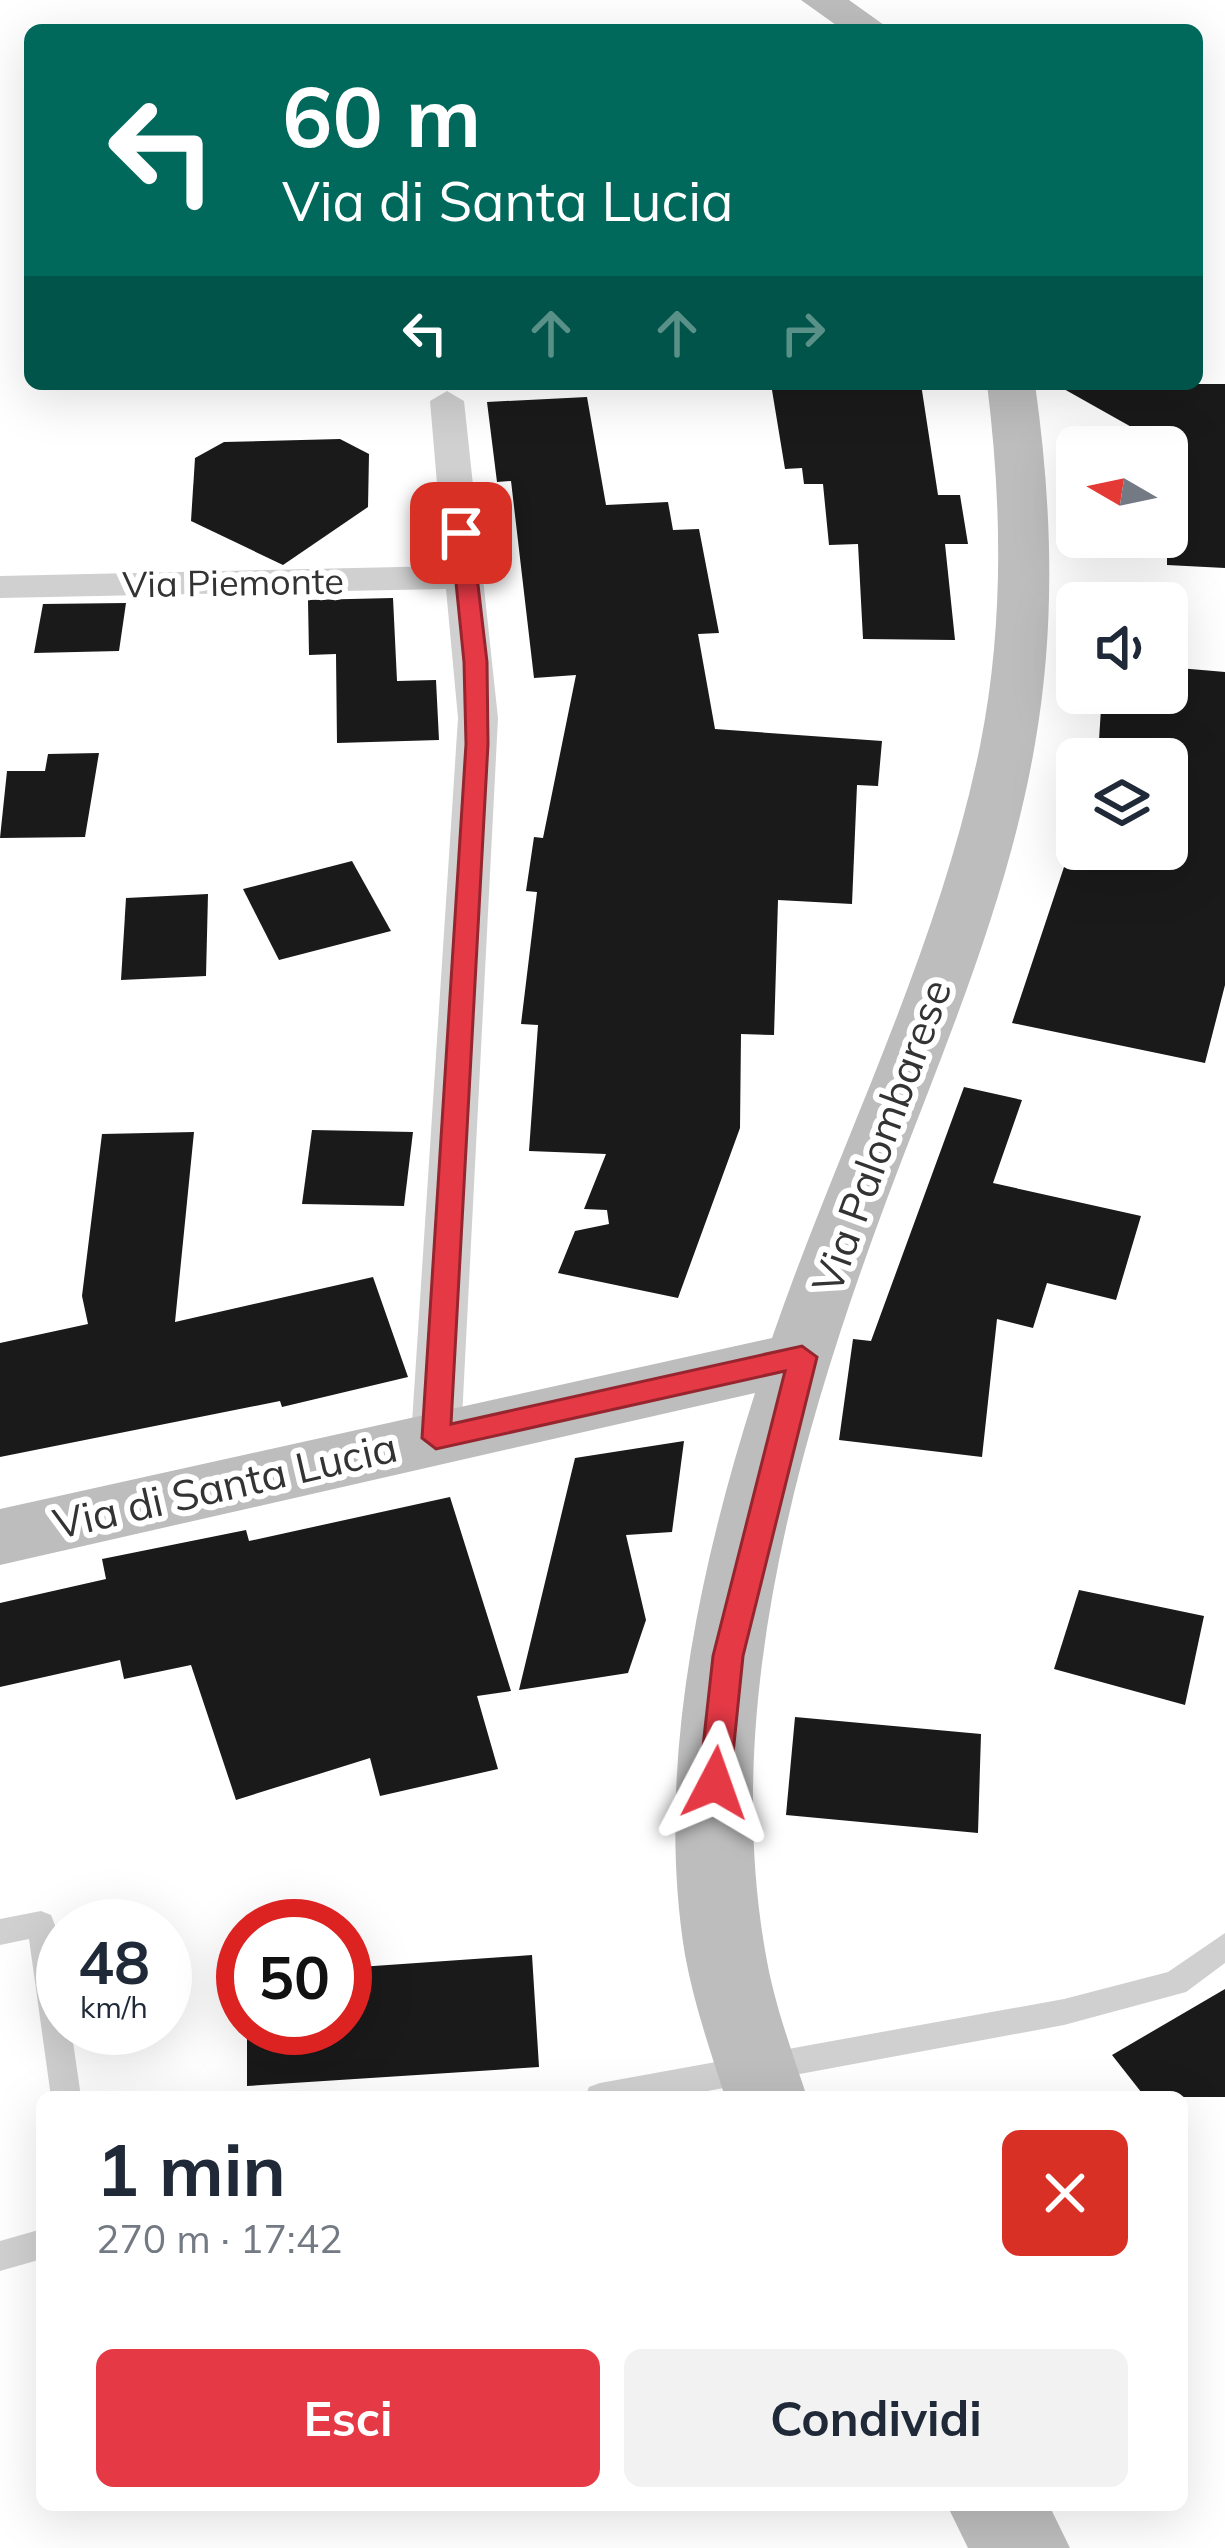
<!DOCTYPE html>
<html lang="it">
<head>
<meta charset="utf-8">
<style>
  :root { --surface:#fff; --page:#f2f2f3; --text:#1f2937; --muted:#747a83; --accent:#e63946 }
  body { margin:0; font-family:Mulish,sans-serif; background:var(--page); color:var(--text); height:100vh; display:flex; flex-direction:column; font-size:45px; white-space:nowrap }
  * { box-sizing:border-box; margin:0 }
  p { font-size:39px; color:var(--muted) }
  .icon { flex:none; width:66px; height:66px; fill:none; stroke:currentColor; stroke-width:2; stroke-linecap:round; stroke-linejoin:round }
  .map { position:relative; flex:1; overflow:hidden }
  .details { position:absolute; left:36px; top:2091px; width:1152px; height:420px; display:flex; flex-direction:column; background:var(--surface); border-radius:18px; box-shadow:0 12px 48px #0002 }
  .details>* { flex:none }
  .guide { position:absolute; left:24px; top:24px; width:1179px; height:366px; border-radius:18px; box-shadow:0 12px 48px #0002; background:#00695c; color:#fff; overflow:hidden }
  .needle { width:78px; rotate:279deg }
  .buttons { position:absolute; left:1056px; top:426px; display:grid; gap:24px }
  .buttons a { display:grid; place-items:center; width:132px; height:132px; border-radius:18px; background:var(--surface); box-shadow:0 12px 48px #0002; font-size:60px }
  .speed { position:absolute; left:36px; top:1899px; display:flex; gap:24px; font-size:60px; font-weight:700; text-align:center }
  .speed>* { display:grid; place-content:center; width:156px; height:156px; border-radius:50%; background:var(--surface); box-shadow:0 12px 48px #0002; line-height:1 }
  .speed small { font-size:30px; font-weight:400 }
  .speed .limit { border:18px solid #d22; background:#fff; color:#111 }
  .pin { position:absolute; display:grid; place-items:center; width:102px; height:102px; color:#fff; margin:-51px; border-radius:24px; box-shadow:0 6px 18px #0006 }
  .me { position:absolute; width:132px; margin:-66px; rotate:4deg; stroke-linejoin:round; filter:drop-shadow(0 0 9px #0008) }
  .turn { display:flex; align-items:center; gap:42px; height:252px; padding:0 60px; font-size:54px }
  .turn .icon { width:156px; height:156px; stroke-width:2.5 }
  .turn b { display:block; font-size:84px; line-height:102px }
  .lanes { display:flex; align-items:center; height:114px; padding:0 60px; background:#0003; justify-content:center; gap:60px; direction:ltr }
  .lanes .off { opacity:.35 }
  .round { display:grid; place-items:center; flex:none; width:126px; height:126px; border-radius:18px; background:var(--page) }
  .summary { display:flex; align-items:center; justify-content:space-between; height:204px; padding:0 60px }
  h1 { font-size:72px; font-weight:700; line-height:90px }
  .button { display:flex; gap:24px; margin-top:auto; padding:24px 60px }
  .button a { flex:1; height:138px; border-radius:18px; background:var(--accent); color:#fff; font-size:48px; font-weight:700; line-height:138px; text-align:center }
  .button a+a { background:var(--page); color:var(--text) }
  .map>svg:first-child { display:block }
  .building { fill:#1a1a1a }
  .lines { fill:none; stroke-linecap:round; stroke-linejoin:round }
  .lane { fill:#d0d0d0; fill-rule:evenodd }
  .street { fill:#d0d0d0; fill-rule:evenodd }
  .secondary { fill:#bdbdbd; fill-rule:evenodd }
  .route { fill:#e63946; stroke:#96252e; stroke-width:3 }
  .labels { text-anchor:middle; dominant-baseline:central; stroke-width:12; stroke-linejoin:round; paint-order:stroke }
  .far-street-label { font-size:36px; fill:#333; stroke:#fff }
  .street-label { font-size:42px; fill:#333; stroke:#fff }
</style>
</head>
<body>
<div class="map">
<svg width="1225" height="2548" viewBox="0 0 1225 2548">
  <rect width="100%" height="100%" fill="#fff"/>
  <!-- building -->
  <g class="building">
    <path d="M771,384h150l17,111h22l8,49h-23l10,96 -92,-1 -5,-95 -29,1 -6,-61h-19l-2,-16 -17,1z"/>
    <path d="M1055,384h170v184l-58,-3v-118z"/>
    <path d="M587,397l19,108 62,-3 5,28 26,-1 20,104 -21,1 17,95 167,12 -4,45 -21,-1 -5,119 -74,-4 -4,135 -33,-1 -1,94 -62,170 -120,-25 17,-42 34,-7 -2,-14 -23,-1 22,-55 -77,-3 9,-126 -17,-1 16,-132 -11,-1 8,-54 9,1 33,-163 -42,3 -23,-197 -14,1 -10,-80z"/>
    <path d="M340,439l29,15 -1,53 -85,58 -92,-44 4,-63 29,-16z"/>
    <path d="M393,598l4,83 39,-1 3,60 -102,3 -1,-89 -27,1 -1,-55z"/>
    <path d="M126,603l-7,48 -85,2 9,-49z"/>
    <path d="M1167,667l58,5v313l-20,78 -193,-40 58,-174h97v-103l-68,-6 3,-47h65z"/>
    <path d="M99,753l-14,84 -85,1 7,-67h38l3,-17z"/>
    <path d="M352,861l39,70 -112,29 -36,-71z"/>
    <path d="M208,894l-2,82 -85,4 5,-82z"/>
    <path d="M964,1087l58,13 -29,83 148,33 -25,84 -69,-17 -14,45 -36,-9 -15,138 -143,-17 14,-101 18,2z"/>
    <path d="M312,1130l101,2 -9,74 -102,-2z"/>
    <path d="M194,1132l-19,190 198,-45 35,100 -126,30 -2,-6 -280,56v-114l88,-19 -6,-28 20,-162z"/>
    <path d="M684,1441l-12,91 -46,3 20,85 -18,53 -109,17 56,-232z"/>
    <path d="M450,1497l61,194 -34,5 21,73 -118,27 -10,-38 -134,42 -45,-135 -67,14 -4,-19 -120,27v-84l106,-24 -4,-20 144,-29 3,11z"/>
    <path d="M1079,1590l125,26 -19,89 -131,-36z"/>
    <path d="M795,1717l186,17 -3,99 -192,-18z"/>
    <path d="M532,1955l7,112 -292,19v-58h98v-60z"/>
    <path d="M1225,1989v108h-80l-33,-42z"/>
  </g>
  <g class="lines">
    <!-- lane -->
    <g class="lane">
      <path d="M41,1911l10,4c15,34 12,77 12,113h8l10,69h-30l-22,-158 -29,6v-26z"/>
      <path d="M1225,1933v30l-39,29 -122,33 -389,72h-90l4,-10 11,-4 464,-84 104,-27z"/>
      <path d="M42,2229v30l-42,12v-30z"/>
    </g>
    <!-- street -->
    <path class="street" d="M447,391l17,10 34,317 -37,720 -7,14 -18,5 -18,-5 -7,-14 47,-720 -12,-129 -446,9v-22l444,-10 -14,-165z"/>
    <!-- secondary -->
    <g class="secondary">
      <path d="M801,0h48l42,30h-48z"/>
      <path d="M987,384h48c17,120 21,241 0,360 -27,158 -92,306 -148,455 -86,231 -165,501 -122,751 8,50 26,99 42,147h-82c-15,-47 -31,-93 -40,-142 -30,-184 14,-386 70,-562l-755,172v-56l772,-171c68,-197 166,-386 208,-592 24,-119 22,-242 7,-362z"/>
      <path d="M947,2505h102l21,43h-102z"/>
    </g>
  </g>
  <!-- route -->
  <path class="route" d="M461,527l11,6 15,129 1,82 -37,680 351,-78 15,11 -74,299 -13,127 -4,10h-23l-4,-10 14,-127 72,-285 -349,78 -14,-11 44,-694 -2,-82 -13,-129z"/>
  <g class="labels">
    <!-- far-street labels -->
    <g class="far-street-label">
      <text transform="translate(233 582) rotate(-1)">Via Piemonte</text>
    </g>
    <!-- street labels -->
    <g class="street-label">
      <text transform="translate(881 1136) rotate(-70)">Via Palombarese</text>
      <text transform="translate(225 1485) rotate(-13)">Via di Santa Lucia</text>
    </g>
  </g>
</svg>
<div class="buttons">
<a><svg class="needle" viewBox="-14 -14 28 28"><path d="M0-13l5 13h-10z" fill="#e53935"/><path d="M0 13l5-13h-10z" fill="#747a83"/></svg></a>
<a><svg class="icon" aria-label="sound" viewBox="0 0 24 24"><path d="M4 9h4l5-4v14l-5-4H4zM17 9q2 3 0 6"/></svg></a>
<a><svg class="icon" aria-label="layers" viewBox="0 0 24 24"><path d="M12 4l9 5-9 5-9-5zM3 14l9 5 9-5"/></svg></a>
</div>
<div class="speed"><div>48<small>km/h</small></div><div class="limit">50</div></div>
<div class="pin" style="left:461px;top:533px;background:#d93025"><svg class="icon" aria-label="arrive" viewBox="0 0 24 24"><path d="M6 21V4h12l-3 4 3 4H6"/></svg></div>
<svg class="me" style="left:715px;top:1783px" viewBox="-20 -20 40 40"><path d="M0-17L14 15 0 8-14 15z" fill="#e63946" stroke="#fff" stroke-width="4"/></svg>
<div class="guide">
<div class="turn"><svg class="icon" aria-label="left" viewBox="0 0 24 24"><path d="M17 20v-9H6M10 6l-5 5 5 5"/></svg><div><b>60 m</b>Via di Santa Lucia</div></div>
<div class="lanes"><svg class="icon" aria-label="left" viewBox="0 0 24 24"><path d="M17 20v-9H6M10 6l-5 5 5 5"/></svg><svg class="icon off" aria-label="ahead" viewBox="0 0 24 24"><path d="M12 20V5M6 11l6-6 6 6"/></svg><svg class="icon off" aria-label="ahead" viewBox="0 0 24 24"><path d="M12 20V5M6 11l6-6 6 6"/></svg><svg class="icon off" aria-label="right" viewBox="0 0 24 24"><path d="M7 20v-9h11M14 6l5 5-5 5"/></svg></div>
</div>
<section class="details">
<div class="summary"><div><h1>1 min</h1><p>270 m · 17:42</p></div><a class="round" style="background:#d93025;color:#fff"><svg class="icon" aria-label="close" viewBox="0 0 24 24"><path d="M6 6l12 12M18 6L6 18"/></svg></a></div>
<div class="button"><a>Esci</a><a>Condividi</a></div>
</section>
</div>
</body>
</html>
